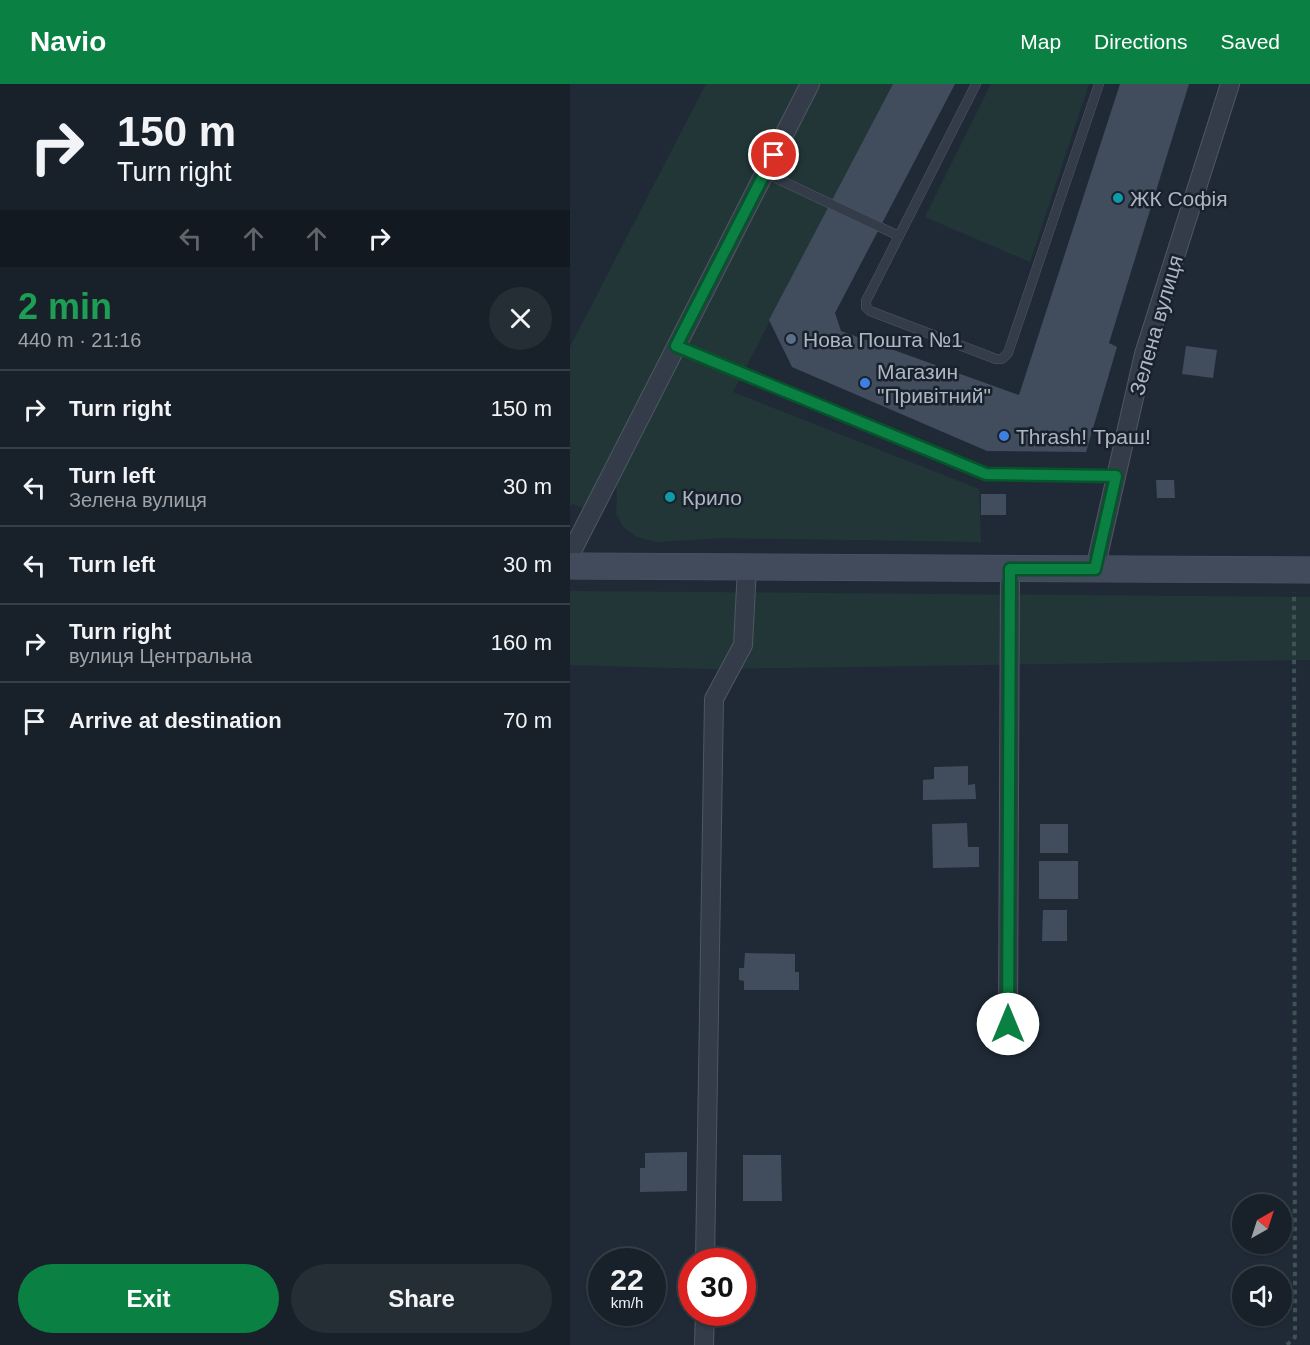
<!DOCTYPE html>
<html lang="en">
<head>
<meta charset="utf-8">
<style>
  :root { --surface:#182029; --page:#252d35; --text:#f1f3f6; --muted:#9fa3a8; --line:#363e46; --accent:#0b8043 }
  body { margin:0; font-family:Helvetica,sans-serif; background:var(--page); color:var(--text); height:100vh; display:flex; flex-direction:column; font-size:22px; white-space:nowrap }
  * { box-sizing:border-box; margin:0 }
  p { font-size:20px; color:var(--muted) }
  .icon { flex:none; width:33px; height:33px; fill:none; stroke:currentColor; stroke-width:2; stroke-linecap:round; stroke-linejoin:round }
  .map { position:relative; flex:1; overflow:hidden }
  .drawer { display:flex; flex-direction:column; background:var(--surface); width:570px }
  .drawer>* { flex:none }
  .banner { background:#182029; color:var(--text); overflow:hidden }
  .needle { width:39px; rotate:39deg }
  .fabs { position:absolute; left:662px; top:1110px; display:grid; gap:12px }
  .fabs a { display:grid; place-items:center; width:60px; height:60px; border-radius:50%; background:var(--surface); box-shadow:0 2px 4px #0004,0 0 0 2px var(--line); font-size:30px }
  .speed { position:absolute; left:18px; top:1164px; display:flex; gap:12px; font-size:30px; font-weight:700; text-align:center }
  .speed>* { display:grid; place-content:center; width:78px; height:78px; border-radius:50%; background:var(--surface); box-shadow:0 2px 4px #0004,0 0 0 2px var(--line); line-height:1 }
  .speed small { font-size:15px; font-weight:400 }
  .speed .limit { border:9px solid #d22; background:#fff; color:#111 }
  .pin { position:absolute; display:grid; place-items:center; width:51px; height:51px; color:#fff; margin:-26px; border:3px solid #fff; border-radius:50%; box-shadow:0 2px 6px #0007 }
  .me { position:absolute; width:66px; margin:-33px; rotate:0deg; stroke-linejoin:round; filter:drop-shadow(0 0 4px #0008) }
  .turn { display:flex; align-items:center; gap:21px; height:126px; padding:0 18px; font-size:27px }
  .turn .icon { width:78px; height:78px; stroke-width:2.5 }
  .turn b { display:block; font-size:42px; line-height:51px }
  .lanes { display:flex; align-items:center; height:57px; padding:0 18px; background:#0003; justify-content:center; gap:30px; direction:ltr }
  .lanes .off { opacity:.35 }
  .round { display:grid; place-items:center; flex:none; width:63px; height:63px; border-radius:32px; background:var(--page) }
  .head { display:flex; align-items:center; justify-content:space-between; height:102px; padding:0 18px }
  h1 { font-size:36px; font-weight:700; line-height:45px; color:#1e9e55 }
  .primary-button { display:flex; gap:12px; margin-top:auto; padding:12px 18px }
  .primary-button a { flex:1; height:69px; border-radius:36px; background:var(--accent); color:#fff; font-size:24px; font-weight:700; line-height:69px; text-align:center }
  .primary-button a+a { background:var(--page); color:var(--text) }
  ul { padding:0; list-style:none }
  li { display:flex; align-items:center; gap:18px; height:78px; padding:0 18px; border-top:2px solid var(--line) }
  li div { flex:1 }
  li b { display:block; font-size:22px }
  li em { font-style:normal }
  header { display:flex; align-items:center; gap:36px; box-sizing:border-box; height:84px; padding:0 30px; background:var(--accent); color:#fff }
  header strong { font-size:28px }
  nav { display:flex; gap:33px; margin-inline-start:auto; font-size:21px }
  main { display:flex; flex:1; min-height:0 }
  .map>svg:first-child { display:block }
  .green { fill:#223638 }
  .building { fill:#414d5c }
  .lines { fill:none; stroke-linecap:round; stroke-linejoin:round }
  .service-casing { stroke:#4e5762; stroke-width:10 }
  .minor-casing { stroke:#4e5762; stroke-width:20 }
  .secondary-casing { stroke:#4e5762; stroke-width:27 }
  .path { stroke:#3f5356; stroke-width:4; stroke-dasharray:4.5 4.5; stroke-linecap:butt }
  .service { stroke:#333c48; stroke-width:9 }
  .minor { stroke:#333c48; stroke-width:18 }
  .secondary { stroke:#414b5b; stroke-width:26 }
  .route-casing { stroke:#07532c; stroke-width:15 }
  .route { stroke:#0b8043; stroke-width:10 }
  .culture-dot { fill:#0f9aa8; stroke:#19212c; stroke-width:2 }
  .service-dot { fill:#5c6f8a; stroke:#19212c; stroke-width:2 }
  .shop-dot { fill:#3f7fe0; stroke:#19212c; stroke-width:2 }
  .labels { text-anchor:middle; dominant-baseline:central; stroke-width:5; stroke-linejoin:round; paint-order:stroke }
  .poi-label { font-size:21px; fill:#adb7c4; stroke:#19212c; text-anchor:start }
  .street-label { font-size:21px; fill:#adb7c4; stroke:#19212c }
</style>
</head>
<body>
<header>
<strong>Navio</strong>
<nav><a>Map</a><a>Directions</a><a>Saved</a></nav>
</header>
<main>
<section class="drawer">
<div class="banner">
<div class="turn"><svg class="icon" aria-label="right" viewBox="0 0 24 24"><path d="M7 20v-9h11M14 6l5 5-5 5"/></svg><div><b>150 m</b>Turn right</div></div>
<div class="lanes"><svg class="icon off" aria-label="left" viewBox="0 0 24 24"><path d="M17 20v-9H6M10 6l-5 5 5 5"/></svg><svg class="icon off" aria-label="ahead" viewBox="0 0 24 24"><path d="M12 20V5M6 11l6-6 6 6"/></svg><svg class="icon off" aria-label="ahead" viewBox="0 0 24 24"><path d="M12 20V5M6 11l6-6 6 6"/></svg><svg class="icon" aria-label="right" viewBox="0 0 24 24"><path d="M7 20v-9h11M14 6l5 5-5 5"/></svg></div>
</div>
<div class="head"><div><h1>2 min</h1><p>440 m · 21:16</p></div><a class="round"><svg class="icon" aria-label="close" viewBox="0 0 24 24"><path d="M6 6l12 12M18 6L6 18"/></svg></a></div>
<ul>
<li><svg class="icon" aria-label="right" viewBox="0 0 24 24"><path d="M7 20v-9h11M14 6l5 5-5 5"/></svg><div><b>Turn right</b></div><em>150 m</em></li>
<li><svg class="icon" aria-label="left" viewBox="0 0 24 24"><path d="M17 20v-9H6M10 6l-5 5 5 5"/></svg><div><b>Turn left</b><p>Зелена вулиця</p></div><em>30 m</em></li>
<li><svg class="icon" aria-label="left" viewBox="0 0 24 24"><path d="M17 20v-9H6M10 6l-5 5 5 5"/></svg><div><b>Turn left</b></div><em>30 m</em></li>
<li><svg class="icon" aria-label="right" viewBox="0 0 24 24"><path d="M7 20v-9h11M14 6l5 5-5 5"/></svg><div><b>Turn right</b><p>вулиця Центральна</p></div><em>160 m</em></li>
<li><svg class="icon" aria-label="arrive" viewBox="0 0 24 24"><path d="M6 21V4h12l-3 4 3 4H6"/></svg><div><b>Arrive at destination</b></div><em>70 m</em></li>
</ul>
<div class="primary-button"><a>Exit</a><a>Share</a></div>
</section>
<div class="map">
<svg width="740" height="1261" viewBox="0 0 740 1261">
  <rect width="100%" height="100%" fill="#202a37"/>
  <!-- green -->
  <g class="green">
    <path d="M136,0h187l-160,308 246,97 2,53 -259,-4 -66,4 -19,-5 -14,-10 -7,-14 1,-15 -2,-32 -23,45 -20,-7 -2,3v-160z"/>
    <path d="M421,0h98l-59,178 -105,-45z"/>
    <path d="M0,507l740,6v63l-600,9 -140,-4z"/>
  </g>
  <!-- building -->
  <g class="building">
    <path d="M323,0h62l-120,229 6,18 178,64 101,-311h69l-80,259 8,4 -31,105 -99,-1 -195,-84 -23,-47z"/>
    <path d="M616,262l31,4 -4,28 -31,-4z"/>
    <path d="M586,396h18l1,18h-18z"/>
    <rect x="411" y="410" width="25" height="21"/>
    <path d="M398,682v19l7,-1 1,15 -53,1v-20l11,-1v-12z"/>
    <path d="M397,739l1,24h11v20l-46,1 -1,-44z"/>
    <rect x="470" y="740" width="28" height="29"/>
    <rect x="469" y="777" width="39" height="38"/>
    <path d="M473,826h24v31h-25z"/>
    <path d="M175,869l50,1v18h4v18h-55v-9l-5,-1v-12h5z"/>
    <path d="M117,1068v39l-47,1v-24h5v-15z"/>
    <path d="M173,1071h38l1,46h-39z"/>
  </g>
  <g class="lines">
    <defs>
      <g id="service">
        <path d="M195,89l134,63 77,-152"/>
        <path d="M329,152l-33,65v6l4,4 126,48h6l6,-6 91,-269"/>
        <path d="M106,262l310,128 130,2"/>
      </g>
      <g id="minor">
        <path d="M0,471l240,-471"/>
        <path d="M525,485l49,-215 86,-270"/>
        <path d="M438,940l2,-455"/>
        <path d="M135,1178l9,-563 29,-54 4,-77"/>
        <path d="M134,1261l1,-33"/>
      </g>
      <path id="secondary" d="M0,482l740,4"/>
    </defs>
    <!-- service casing -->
    <use href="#service" class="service-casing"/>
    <!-- minor casing -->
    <use href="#minor" class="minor-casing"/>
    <!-- secondary casing -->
    <use href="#secondary" class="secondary-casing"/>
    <!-- path -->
    <path class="path" d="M717,1261l8,-8 -1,-745"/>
    <!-- service -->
    <use href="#service" class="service"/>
    <!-- minor -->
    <use href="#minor" class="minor"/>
    <!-- secondary -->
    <use href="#secondary" class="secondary"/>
  </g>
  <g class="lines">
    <defs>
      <path id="route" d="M204,71l-98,191 310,128 130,2 -21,93h-85l-2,455"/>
    </defs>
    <!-- route casing -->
    <use href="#route" class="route-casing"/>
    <!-- route -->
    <use href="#route" class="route"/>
  </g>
  <!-- markers -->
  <g class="culture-dot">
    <circle cx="548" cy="114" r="6"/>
    <circle cx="100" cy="413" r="6"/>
  </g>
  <circle class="service-dot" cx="221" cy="255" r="6"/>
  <g class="shop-dot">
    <circle cx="295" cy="299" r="6"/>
    <circle cx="434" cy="352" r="6"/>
  </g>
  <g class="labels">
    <!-- poi labels -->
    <g class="poi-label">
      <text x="560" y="114">ЖК Софія</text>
      <text x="233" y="255">Нова Пошта №1</text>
      <text x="307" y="287">Магазин<tspan x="307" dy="24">"Привітний"</tspan></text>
      <text x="446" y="352">Thrash! Траш!</text>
      <text x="112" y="413">Крило</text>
    </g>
    <!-- street labels -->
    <g class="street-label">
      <text transform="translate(586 241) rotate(-74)">Зелена вулиця</text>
    </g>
  </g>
</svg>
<div class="fabs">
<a><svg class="needle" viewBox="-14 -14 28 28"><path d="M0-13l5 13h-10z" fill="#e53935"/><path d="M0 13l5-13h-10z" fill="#9fa3a8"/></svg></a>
<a><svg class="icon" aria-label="sound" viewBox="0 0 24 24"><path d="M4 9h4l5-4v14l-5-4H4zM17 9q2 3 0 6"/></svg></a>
</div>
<div class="speed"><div>22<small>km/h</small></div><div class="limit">30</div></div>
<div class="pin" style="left:204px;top:71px;background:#d93025"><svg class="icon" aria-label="arrive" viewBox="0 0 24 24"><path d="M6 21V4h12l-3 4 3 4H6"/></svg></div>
<svg class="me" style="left:438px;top:940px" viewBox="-20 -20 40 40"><circle r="19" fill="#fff"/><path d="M0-13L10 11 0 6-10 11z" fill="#0b8043"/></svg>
</div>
</main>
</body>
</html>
